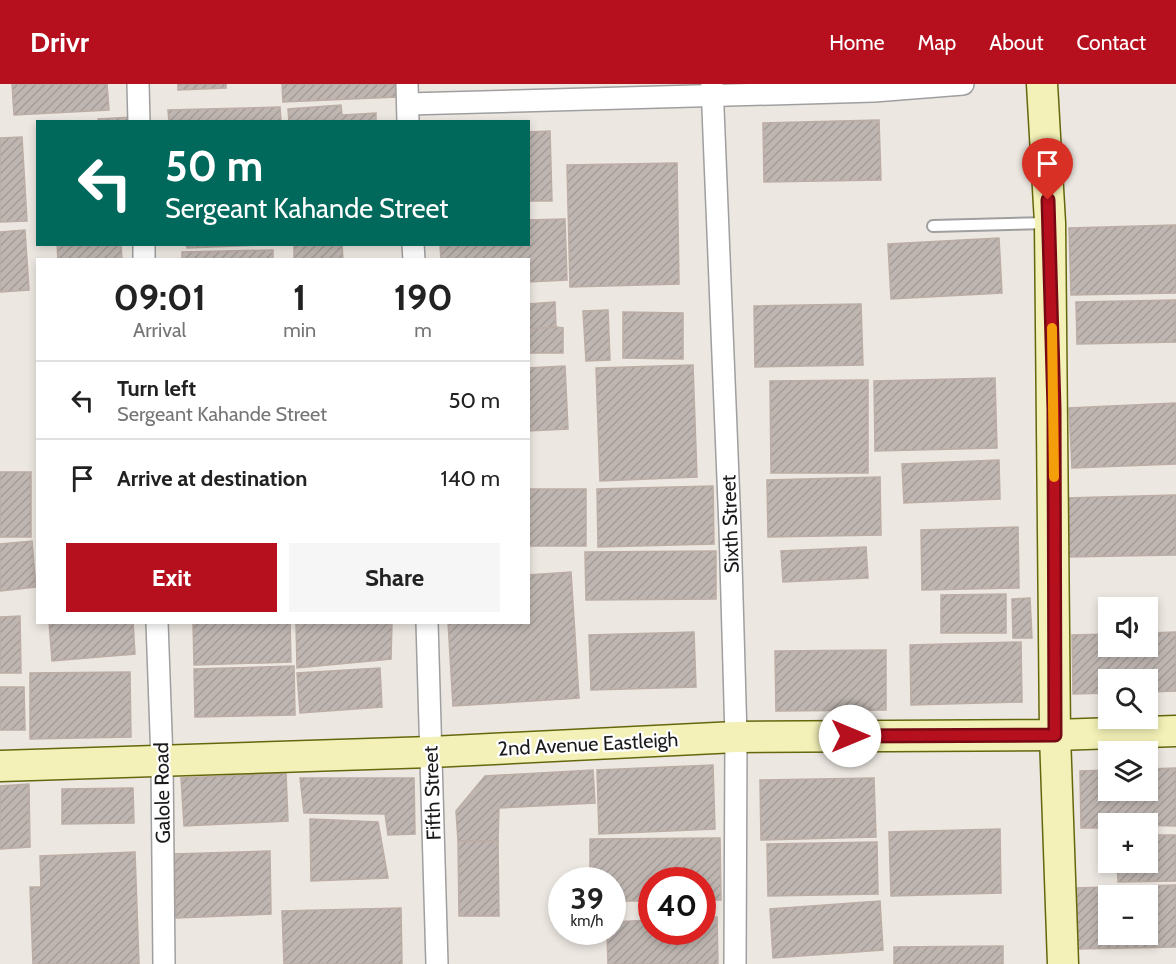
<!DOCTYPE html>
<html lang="en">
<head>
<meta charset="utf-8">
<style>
  :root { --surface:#fff; --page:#f6f6f6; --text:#222; --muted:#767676; --line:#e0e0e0; --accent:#b60f1e }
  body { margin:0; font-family:Cabin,sans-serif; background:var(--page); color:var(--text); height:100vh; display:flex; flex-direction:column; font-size:22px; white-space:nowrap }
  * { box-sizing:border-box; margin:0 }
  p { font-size:20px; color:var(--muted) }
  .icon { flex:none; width:33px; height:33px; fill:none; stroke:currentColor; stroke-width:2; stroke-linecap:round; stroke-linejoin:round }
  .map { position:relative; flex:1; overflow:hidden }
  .sheet { position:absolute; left:36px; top:174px; width:494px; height:366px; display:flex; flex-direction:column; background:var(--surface); border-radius:0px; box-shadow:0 3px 9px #0003 }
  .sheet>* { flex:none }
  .top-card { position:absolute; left:36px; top:36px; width:494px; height:126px; border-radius:0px; box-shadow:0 3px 9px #0003; background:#00695c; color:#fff; overflow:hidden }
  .controls { position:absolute; left:1098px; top:513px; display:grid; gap:12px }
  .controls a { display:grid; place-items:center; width:60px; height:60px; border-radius:0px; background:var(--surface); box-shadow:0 3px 9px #0003; font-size:30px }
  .speed { position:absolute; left:548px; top:783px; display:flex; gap:12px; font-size:30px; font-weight:700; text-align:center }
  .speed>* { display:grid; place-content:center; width:78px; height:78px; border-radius:50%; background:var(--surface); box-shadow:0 3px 9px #0003; line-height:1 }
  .speed small { font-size:15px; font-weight:400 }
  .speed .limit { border:9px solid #d22; background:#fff; color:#111 }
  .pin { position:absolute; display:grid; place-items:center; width:51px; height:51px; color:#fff; margin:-62px -26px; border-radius:50% 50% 50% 0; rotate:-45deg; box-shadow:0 0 6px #0007 }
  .pin .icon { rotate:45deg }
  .me { position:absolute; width:66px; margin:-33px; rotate:90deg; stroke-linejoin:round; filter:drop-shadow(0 0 4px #0008) }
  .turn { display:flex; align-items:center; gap:21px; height:126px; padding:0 30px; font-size:27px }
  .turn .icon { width:78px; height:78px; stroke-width:2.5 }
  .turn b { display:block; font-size:42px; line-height:51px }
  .eta { display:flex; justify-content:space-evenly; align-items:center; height:102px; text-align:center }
  .eta b { font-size:36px; font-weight:800; line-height:42px }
  .primary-button { display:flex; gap:12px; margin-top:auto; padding:12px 30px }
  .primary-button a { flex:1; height:69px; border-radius:0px; background:var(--accent); color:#fff; font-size:24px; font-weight:800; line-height:69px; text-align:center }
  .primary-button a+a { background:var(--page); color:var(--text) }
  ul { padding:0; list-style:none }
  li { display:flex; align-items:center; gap:18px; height:78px; padding:0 30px; border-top:2px solid var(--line) }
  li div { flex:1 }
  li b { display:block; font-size:22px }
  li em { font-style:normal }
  header { display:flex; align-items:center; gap:36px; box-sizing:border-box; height:84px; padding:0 30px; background:var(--accent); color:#fff }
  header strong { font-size:28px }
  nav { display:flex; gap:33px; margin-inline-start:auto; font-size:21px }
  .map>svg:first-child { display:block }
  .building { fill:url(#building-hatch); stroke:#bcada5; stroke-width:1.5; fill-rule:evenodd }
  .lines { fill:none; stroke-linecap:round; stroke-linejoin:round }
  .lane-casing { stroke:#9f9f9f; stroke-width:14 }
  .street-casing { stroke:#9f9f9f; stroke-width:24 }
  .secondary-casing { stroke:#65670d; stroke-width:33 }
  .lane { stroke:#fff; stroke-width:10 }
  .street { stroke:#fff; stroke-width:21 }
  .secondary { stroke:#f3f1b7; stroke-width:30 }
  .route-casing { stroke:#760a14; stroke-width:15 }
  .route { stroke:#b60f1e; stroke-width:10 }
  .slow { stroke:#f59e0b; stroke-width:10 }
  .labels { text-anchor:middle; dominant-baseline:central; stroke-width:4.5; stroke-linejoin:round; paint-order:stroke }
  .street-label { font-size:20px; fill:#1b1b1b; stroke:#fff }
</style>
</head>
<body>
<header>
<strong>Drivr</strong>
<nav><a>Home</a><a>Map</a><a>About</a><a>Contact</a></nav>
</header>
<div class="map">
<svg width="1176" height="880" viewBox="0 0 1176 880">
  <defs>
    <pattern id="building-hatch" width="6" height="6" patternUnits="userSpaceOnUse" patternTransform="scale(1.5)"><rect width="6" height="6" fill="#bfb6b1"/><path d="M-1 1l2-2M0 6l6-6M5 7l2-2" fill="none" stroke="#a49c98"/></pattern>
  </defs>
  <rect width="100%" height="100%" fill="#ece7e1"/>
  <!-- building -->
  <g class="building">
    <path d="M12,0h95l2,26 -95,5z"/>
    <path d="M178,0h48v4l-48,2z"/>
    <path d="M282,0h114l1,13 -114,5z"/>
    <path d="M341,21l1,10 34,-2v9h-87l-1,-13z"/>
    <path d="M280,23l1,15h-112l-1,-12z"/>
    <path d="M134,33l1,5h-37v-3z"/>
    <path d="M879,36l2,60 -117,2 -1,-59z"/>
    <path d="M550,47l2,70h-24v-69z"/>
    <path d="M22,53l5,84 -27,1v-84z"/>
    <path d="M677,79l2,121 -109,3 -3,-122z"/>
    <path d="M565,135l2,61 -39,2v-22h-87l-1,-16h88v-24z"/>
    <path d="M1176,141v68l-105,2 -2,-67z"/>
    <path d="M25,146l4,60 -29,2v-60z"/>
    <path d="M999,154l3,55 -111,6 -3,-55z"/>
    <path d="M57,160h64l1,16h-64z"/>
    <path d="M186,160h73v1l-72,3z"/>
    <path d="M294,160h48l1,16h-49z"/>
    <path d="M273,166v10h-91v-8z"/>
    <path d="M1176,216v42l-99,2 -1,-42z"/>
    <path d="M555,218l1,25 -28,2v-25z"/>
    <path d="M861,220l2,61 -108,2 -1,-61z"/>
    <path d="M608,226l2,50 -24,1 -3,-50z"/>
    <path d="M623,228l60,1v46l-60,-1z"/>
    <path d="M556,243l7,1v25h-35v-24z"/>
    <path d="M693,281l4,112 -97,4 -4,-113z"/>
    <path d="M565,282l3,63 -40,2v-63z"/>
    <path d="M995,294l2,70 -122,3 -1,-70z"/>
    <path d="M868,296v93h-97l-1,-92z"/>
    <path d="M1176,319v61l-104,4 -3,-60z"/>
    <path d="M999,376l1,39 -96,4 -2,-39z"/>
    <rect x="0" y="388" width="31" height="65"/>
    <path d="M880,393l1,58 -113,2 -1,-57z"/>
    <path d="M713,402l1,58 -116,3 -1,-58z"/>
    <rect x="528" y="405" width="58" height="57"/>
    <path d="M1176,411v60l-109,2 -2,-59z"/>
    <path d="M1018,443l1,61 -97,2 -1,-60z"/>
    <path d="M32,457l4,46 -36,4v-47z"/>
    <path d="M866,463l2,31 -85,4 -2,-31z"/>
    <path d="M716,467v48l-130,1 -1,-48z"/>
    <path d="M571,488l8,126 -126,8 -5,-84h80v-47z"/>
    <path d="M1006,510v39h-65v-38z"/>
    <path d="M1030,514l2,40h-19l-1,-39z"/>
    <path d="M20,532l1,57h-21v-56z"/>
    <path d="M49,538h84l2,32 -83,7z"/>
    <path d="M193,538h97l1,40 -97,3z"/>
    <path d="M296,538h96l-1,37 -94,9z"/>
    <path d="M694,548l2,55 -105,3 -2,-55z"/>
    <path d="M1176,548v59l-28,1v-12h-40v13l-35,1 -1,-59 36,-1v12h40v-13z"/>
    <path d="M1021,558l1,60 -111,3 -1,-60z"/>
    <path d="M886,566v60l-110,1 -1,-60z"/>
    <path d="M294,582l1,49 -100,2 -1,-48z"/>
    <path d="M380,584l2,39 -82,6 -3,-40z"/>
    <path d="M130,588l1,65 -101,2v-66z"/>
    <path d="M0,603h24l1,43h-25z"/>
    <path d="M713,681l2,64 -116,5 -2,-64z"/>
    <path d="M1176,684v58l-68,-2v4h-27l-1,-57 28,-1v20h40v-21z"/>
    <path d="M593,686l2,33 -96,5 -1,33h-40l-2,-30 29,-35z"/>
    <path d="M286,689l2,48 -104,5 -3,-48z"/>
    <path d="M300,694h114l1,56 -27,1 -3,-21 -81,-1z"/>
    <path d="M874,694l2,59 -115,3 -1,-60z"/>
    <path d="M29,700l1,63 -30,2v-63z"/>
    <path d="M133,704l1,35 -72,1v-35z"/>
    <path d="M310,735l68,3 10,56 -77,3z"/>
    <path d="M1000,745l1,64 -110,3 -2,-64z"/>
    <path d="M1148,751h28v46l-58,1 -1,-20h31z"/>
    <path d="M720,754l1,62h-19v-20h-51v21h-39v-21h-22v-41z"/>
    <path d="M458,757h40l1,75h-40z"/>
    <path d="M877,758l1,52 -110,2 -1,-52z"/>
    <path d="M270,767l1,63 -95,4 -2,-64z"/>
    <path d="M135,768l4,112h-106l-3,-77h11l-1,-31z"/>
    <path d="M1176,801v62l-99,2 -1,-61zM1108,812h40v38h-40z"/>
    <path d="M880,817l3,49 -110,8 -3,-49z"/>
    <path d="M401,824l1,56h-118l-2,-53z"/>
    <path d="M717,833l1,47h-110l-1,-32h5v-10l39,-2v12h51v-14z"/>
    <path d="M1003,862v18h-109v-17z"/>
  </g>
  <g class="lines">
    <defs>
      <path id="lane" d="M933,142l116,-3"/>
      <g id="street">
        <path d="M138,0l1,38"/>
        <path d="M407,0l1,38"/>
        <path d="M712,0l18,444 6,209 -1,227"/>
        <path d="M408,20l466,-13 89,-7"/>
        <path d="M144,160v16"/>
        <path d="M413,160l1,16"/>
        <path d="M157,538l5,139 2,203"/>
        <path d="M427,538l10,342"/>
      </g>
      <g id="secondary">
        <path d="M1042,0l8,139 5,512 8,229"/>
        <path d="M0,682l431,-14 305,-15 319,-2 121,-4"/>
      </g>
    </defs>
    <!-- lane casing -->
    <use href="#lane" class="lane-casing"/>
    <!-- street casing -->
    <use href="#street" class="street-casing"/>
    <!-- secondary casing -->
    <use href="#secondary" class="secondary-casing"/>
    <!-- lane -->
    <use href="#lane" class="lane"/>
    <!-- street -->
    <use href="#street" class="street"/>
    <!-- secondary -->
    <use href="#secondary" class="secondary"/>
  </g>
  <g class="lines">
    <defs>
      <path id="route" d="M850,652l205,-1 -1,-326 -6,-209"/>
    </defs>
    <!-- route casing -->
    <use href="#route" class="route-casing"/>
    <!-- route -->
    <use href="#route" class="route"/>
    <!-- slow -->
    <path class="slow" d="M1052,244l2,149"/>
  </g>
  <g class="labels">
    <!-- street labels -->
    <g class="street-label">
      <text transform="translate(730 440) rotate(-92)">Sixth Street</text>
      <text transform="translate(588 660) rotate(-3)">2nd Avenue Eastleigh</text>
      <text transform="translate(162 709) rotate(-91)">Galole Road</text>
      <text transform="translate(432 709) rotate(-92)">Fifth Street</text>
    </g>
  </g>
</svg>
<div class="controls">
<a><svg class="icon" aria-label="sound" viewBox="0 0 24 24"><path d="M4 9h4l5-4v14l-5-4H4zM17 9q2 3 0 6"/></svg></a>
<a><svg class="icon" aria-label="search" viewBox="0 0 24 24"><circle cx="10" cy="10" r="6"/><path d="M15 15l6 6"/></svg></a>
<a><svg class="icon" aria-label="layers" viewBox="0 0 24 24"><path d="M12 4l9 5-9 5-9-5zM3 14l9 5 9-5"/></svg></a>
<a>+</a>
<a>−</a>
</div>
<div class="speed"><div>39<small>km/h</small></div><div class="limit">40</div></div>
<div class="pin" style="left:1048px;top:116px;background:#d93025"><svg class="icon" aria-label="arrive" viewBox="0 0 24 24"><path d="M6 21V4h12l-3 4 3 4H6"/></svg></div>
<svg class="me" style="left:850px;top:652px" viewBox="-20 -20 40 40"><circle r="19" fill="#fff"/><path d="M0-13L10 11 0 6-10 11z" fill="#b60f1e"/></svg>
<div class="top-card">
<div class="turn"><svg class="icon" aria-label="left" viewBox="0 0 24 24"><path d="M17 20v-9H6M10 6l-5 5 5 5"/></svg><div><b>50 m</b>Sergeant Kahande Street</div></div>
</div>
<section class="sheet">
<div class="eta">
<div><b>09:01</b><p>Arrival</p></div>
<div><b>1</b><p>min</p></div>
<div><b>190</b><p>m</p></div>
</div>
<ul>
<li><svg class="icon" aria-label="left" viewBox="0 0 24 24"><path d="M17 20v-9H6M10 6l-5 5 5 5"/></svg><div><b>Turn left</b><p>Sergeant Kahande Street</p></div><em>50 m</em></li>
<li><svg class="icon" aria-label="arrive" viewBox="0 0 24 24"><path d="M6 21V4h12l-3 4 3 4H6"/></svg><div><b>Arrive at destination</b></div><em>140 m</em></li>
</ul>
<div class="primary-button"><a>Exit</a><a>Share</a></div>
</section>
</div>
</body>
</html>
